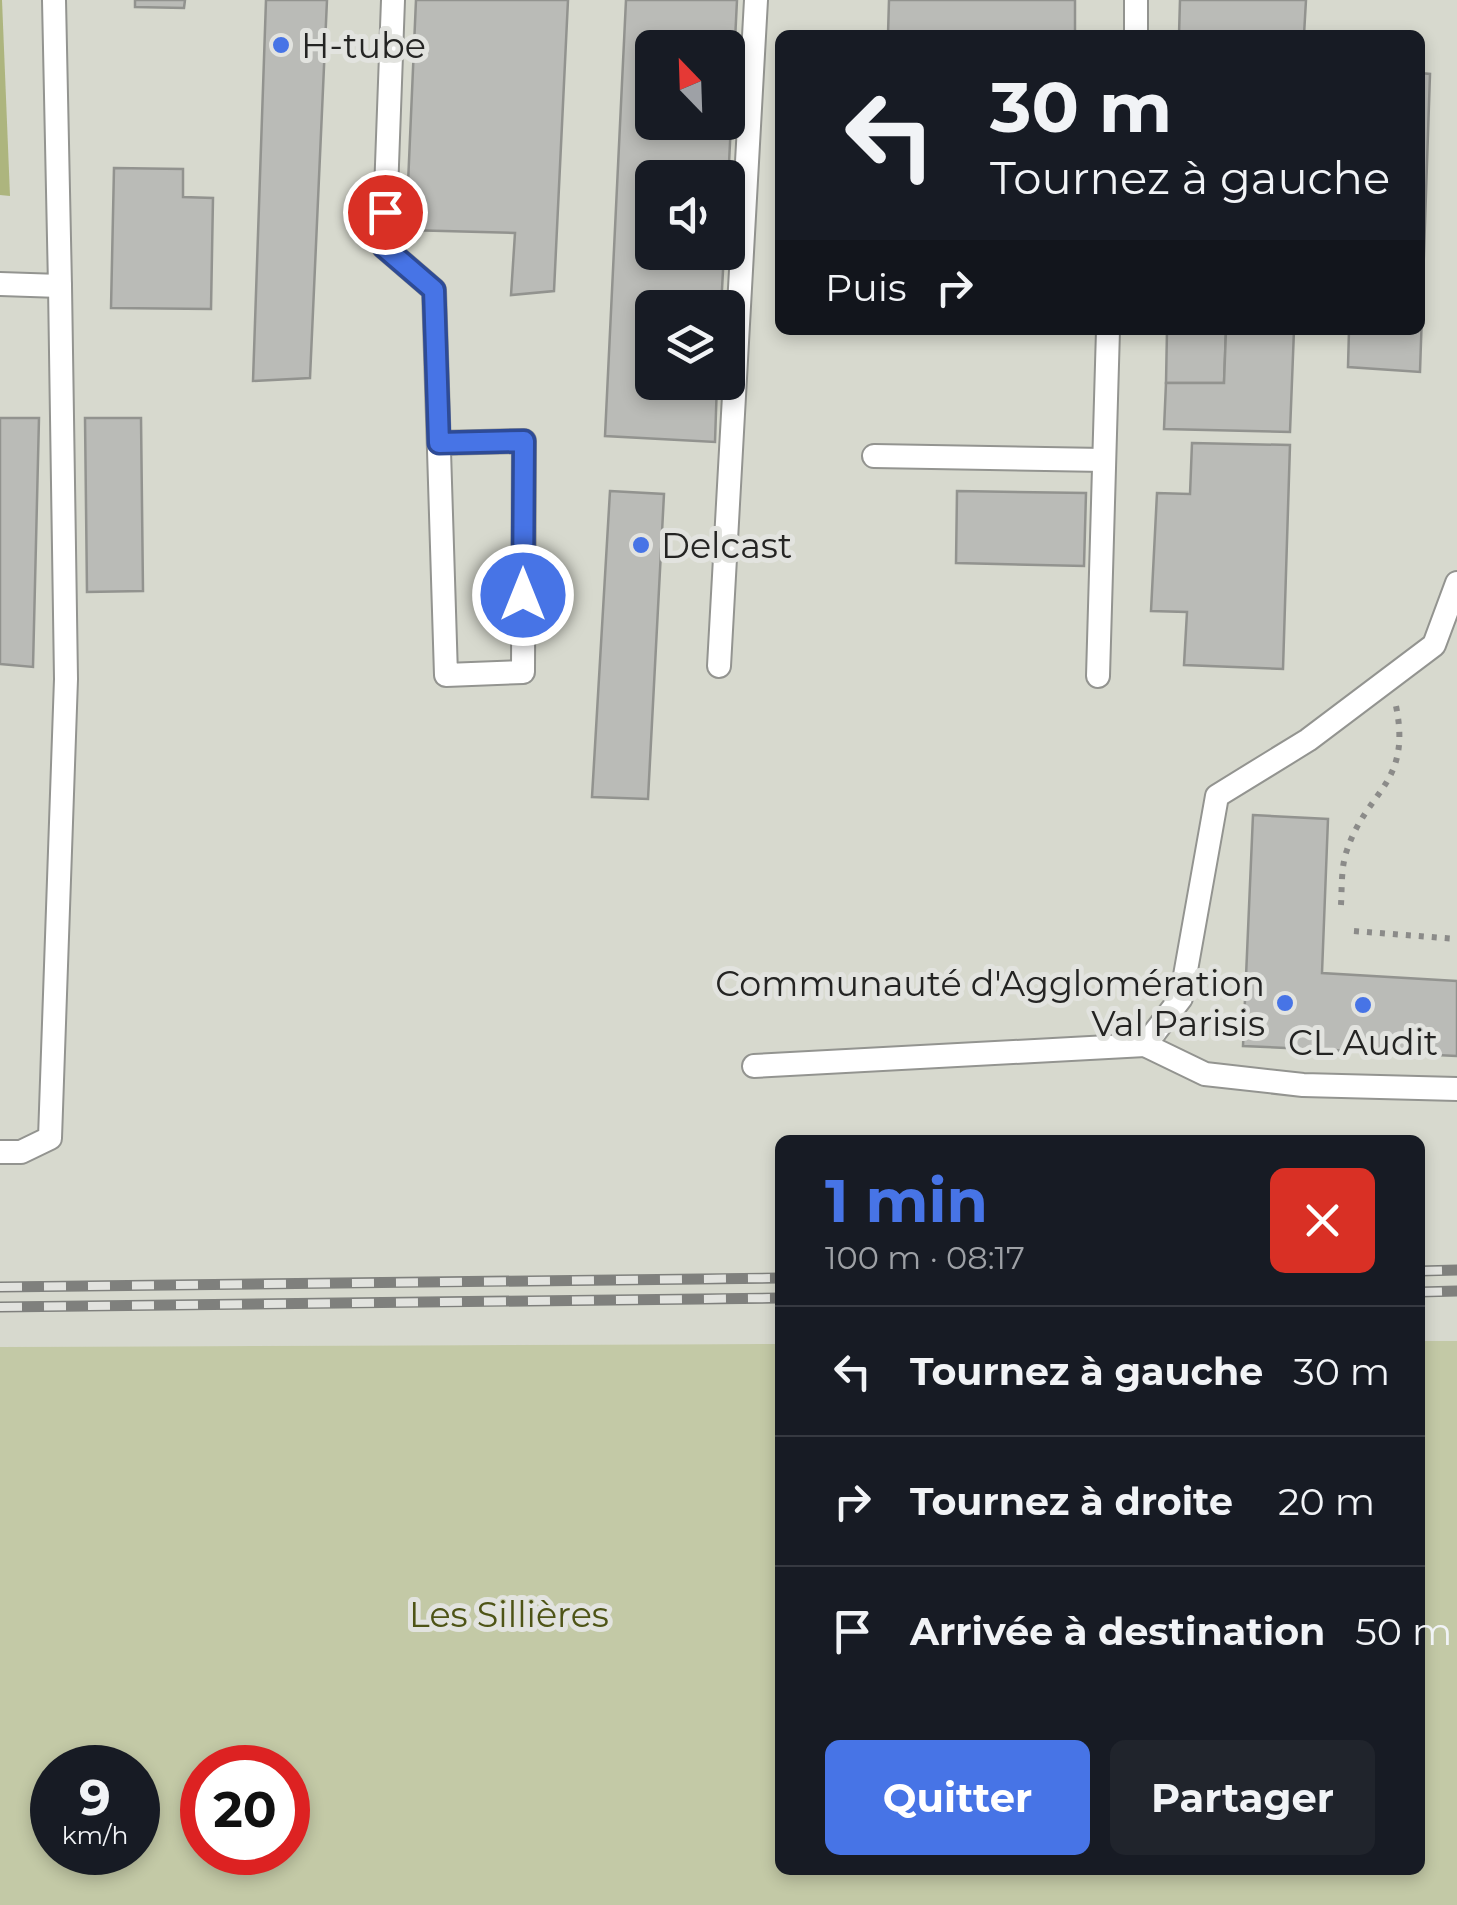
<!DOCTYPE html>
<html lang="fr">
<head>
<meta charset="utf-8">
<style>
  :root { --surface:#171b24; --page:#20242c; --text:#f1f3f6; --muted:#9ea1a6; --line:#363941; --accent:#4774e6 }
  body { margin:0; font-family:Montserrat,sans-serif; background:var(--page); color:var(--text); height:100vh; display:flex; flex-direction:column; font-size:38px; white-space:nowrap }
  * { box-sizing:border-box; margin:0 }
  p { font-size:32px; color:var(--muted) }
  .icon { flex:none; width:55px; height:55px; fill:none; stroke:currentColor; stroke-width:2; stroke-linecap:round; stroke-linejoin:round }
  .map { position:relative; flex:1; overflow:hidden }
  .side { position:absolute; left:775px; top:1135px; width:650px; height:740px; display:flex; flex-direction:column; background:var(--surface); border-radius:15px; box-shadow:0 5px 15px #0003 }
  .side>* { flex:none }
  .guide { position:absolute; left:775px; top:30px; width:650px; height:305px; border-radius:15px; box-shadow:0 5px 15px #0003; background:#171b24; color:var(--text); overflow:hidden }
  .needle { width:65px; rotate:337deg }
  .controls { position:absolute; left:635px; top:30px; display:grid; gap:20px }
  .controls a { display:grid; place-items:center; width:110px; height:110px; border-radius:15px; background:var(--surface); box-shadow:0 5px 15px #0003; font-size:50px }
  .speed { position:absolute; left:30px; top:1745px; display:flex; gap:20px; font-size:50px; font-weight:700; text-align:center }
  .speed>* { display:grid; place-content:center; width:130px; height:130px; border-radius:50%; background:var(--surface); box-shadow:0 5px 15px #0003; line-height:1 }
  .speed small { font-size:25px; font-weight:400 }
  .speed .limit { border:15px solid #d22; background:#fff; color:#111 }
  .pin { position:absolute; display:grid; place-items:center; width:85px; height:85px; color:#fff; margin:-42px; border:5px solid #fff; border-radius:50%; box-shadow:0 2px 10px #0007 }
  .me { position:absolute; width:110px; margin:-55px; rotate:0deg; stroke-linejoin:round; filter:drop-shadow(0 0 8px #0008) }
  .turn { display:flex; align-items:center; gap:35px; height:210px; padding:0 50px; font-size:45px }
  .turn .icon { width:130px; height:130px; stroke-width:2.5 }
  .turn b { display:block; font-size:70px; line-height:85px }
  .then { display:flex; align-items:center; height:95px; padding:0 50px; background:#0003; gap:20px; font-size:38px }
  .round { display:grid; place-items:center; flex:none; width:105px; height:105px; border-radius:15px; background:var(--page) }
  .head { display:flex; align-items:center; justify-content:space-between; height:170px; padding:0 50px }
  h1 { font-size:60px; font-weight:700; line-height:75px; color:var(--accent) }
  .button { display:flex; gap:20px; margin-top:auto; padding:20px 50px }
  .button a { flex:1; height:115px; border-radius:15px; background:var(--accent); color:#fff; font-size:40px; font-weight:700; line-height:115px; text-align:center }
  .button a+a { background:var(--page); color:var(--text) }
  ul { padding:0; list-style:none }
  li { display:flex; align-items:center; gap:30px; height:130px; padding:0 50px; border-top:2px solid var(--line) }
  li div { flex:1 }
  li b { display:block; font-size:38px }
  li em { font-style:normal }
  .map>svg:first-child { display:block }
  .built { fill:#d7d9ce; fill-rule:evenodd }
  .green { fill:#c3c9a6; fill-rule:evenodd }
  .water { fill:#adb57e }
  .building { fill:#babbb7; stroke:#92938f; stroke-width:2.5; fill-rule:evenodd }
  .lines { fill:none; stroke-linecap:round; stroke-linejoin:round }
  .service-casing { stroke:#939490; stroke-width:26 }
  .path { stroke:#8b8b89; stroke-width:6; stroke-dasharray:5 8; stroke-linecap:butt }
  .service { stroke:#fff; stroke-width:22 }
  .rail-casing { stroke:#7f807d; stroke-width:11 }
  .rail { stroke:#e2e3df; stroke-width:8; stroke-dasharray:22; stroke-linecap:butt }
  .route-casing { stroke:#2e4b96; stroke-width:25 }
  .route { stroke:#4774e6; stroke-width:18 }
  .poi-dot { fill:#4774e6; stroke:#e2e3df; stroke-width:4 }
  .labels { text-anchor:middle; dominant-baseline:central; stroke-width:10; stroke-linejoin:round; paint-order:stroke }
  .poi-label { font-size:35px; fill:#242423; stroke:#e2e3df; text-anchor:start }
  .park-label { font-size:35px; fill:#4e5416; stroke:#e2e3df }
</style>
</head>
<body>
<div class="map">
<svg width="1457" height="1905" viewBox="0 0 1457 1905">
  <rect width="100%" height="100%" fill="#e2e3df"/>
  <!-- built -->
  <path class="built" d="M0,0h1457v1341h-37v-201h-640v204l-780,3zM780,35h640v295h-640zM652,48h76v74h-76zM652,178h76v74h-76zM652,308h76v74h-76z"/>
  <!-- green -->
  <path class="green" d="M1420,1341h37v564h-1457v-558l780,-3v526h640zM52,1768h86v84h-86zM202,1768h86v84h-86z"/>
  <!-- water -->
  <path class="water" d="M0,0h2l8,196 -10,-1z"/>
  <!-- building -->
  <g class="building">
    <path d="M135,0h50l-1,8 -49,-1z"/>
    <path d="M266,0h61l-17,378 -57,3z"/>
    <path d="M416,0h152l-14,291 -43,4 4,-62 -109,-3z"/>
    <path d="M626,0h111l-9,184v-6h-76v74h72l-3,56h-69v74h65l-2,60 -110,-6zM652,48h76v74h-76z"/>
    <path d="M889,0h186v35h-187z"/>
    <path d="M1180,0h126l-2,35h-125z"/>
    <path d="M1420,73l10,1 -10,298 -72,-5 1,-37h71z"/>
    <path d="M114,168l69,1v28l30,1 -2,111 -100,-1z"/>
    <path d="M1167,330h59l-2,53h-58z"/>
    <path d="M1226,330h68l-4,102 -126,-3 2,-46h58z"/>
    <path d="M0,418h39l-6,249 -33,-3z"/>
    <path d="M85,418h56l2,173 -56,1z"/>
    <path d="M1192,443l98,2 -7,224 -99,-4 3,-53 -36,-1 6,-118 33,1z"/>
    <path d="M610,491l54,3 -16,305 -56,-2z"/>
    <path d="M957,491l129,2 -2,73 -128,-3z"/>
    <path d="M1253,815l75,4 -6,154 135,8v75l-214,-10z"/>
  </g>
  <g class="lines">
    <defs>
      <g id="service">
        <path d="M393,0l-9,247 50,43 12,385 77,-3 1,-231 -85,2"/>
        <path d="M1136,35v-35"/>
        <path d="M0,284l60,2 -6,-286"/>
        <path d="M874,456l230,4"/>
        <path d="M719,666l37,-666"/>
        <path d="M1098,676l10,-346"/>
        <path d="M1145,1045l60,29 98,11 154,4"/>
        <path d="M754,1066l391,-21 36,-47 36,-202 91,-56 126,-95 23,-62"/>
        <path d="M0,1152h21l29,-14 16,-459 -6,-393"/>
      </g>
    </defs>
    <!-- service casing -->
    <use href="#service" class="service-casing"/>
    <!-- path -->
    <g class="path">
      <path d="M1341,905c1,-18 0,-39 6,-55 20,-60 65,-66 49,-144"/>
      <path d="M1354,931l103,8"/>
    </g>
    <!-- service -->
    <use href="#service" class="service"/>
    <defs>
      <g id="rail">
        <path d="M1420,1271l37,-1"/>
        <path d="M0,1287l780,-9"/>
        <path d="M1420,1292l37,-1"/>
        <path d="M0,1307l780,-9"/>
      </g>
    </defs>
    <!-- rail casing -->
    <use href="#rail" class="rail-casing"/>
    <!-- rail -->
    <use href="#rail" class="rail"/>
  </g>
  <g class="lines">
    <defs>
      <path id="route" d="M385,212l-1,35 50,43 5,153 85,-2 -1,154"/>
    </defs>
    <!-- route casing -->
    <use href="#route" class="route-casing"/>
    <!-- route -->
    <use href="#route" class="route"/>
  </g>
  <!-- markers -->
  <g class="poi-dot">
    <circle cx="281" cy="45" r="10"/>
    <circle cx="641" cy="545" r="10"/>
    <circle cx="1285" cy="1003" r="10"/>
    <circle cx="1363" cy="1005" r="10"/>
  </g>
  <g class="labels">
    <!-- poi labels -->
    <g class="poi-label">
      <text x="301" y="45">H-tube</text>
      <text x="661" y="545">Delcast</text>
      <text x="1265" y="983" text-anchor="end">Communauté d'Agglomération<tspan x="1265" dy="40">Val Parisis</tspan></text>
      <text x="1363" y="1042" text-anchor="middle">CL Audit</text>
    </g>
    <!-- park labels -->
    <g class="park-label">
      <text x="509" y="1614">Les Sillières</text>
    </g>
  </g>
</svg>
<div class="controls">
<a><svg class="needle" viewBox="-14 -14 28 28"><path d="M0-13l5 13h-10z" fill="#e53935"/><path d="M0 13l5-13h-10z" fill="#9ea1a6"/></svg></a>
<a><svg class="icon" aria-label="sound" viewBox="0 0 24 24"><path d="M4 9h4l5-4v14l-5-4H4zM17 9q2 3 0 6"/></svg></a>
<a><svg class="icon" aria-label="layers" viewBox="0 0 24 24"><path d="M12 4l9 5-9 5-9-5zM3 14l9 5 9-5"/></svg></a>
</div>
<div class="speed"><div>9<small>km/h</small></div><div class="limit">20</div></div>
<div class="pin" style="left:385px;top:212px;background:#d93025"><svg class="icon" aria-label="arrive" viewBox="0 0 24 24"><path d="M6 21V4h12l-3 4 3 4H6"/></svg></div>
<svg class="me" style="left:523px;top:595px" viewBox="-20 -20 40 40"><circle r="17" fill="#4774e6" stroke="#fff" stroke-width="3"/><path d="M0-11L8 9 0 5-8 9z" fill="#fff"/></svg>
<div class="guide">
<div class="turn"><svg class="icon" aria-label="left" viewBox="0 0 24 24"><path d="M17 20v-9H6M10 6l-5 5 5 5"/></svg><div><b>30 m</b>Tournez à gauche</div></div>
<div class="then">Puis<svg class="icon" aria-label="right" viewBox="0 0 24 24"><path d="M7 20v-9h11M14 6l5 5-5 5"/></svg></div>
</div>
<section class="side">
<div class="head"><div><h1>1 min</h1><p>100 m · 08:17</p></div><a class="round" style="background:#d93025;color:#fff"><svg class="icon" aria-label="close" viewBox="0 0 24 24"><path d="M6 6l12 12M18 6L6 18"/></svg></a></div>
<ul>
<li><svg class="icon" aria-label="left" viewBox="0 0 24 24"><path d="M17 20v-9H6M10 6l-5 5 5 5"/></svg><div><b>Tournez à gauche</b></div><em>30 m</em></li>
<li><svg class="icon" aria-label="right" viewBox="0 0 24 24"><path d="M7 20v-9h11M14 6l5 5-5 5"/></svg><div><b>Tournez à droite</b></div><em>20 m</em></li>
<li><svg class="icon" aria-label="arrive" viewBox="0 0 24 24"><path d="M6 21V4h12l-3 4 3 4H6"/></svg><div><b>Arrivée à destination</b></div><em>50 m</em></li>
</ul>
<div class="button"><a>Quitter</a><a>Partager</a></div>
</section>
</div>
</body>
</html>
